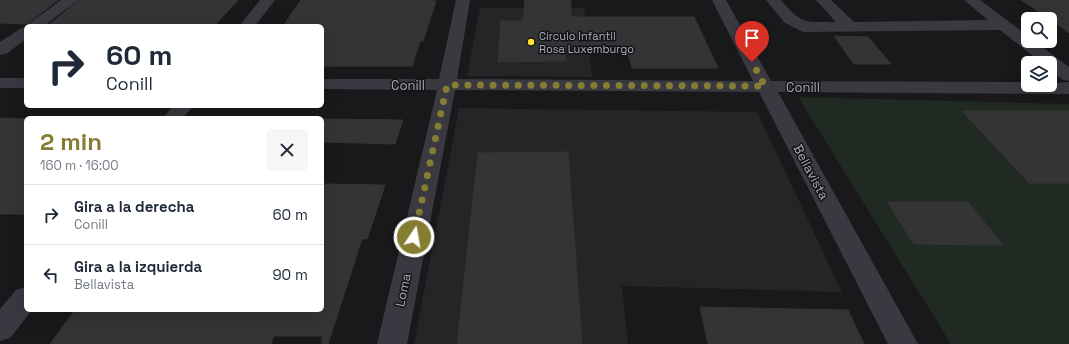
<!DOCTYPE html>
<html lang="es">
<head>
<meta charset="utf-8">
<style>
  :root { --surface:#fff; --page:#f6f6f7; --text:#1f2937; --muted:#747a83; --line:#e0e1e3; --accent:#847d32 }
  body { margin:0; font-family:"Space Grotesk",sans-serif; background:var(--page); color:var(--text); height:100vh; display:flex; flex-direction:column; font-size:15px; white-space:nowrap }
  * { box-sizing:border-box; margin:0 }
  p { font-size:13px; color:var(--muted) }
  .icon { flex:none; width:22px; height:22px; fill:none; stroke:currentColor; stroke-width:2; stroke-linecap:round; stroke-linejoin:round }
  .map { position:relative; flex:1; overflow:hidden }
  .side { position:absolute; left:24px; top:116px; width:300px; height:196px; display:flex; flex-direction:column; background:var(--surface); border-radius:6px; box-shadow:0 4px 16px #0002 }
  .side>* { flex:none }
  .guide { position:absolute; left:24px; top:24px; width:300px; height:84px; border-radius:6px; box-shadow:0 4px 16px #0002; background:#fff; color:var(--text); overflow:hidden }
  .tools { position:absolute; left:1021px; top:12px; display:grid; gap:8px }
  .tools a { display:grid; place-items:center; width:36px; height:36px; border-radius:6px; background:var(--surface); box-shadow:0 4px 16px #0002; font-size:20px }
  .pin { position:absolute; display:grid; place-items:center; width:34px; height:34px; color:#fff; margin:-41px -17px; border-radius:50% 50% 50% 0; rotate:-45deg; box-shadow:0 0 4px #0007 }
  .pin .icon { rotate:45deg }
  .me { position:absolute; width:44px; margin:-22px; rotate:12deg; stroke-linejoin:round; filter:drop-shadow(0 0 3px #0008) }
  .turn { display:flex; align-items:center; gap:14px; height:84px; padding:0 16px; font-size:18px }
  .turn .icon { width:52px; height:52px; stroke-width:2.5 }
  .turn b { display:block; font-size:28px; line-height:34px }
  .round { display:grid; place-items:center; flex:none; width:42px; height:42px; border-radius:6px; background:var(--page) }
  .overview { display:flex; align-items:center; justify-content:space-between; height:68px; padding:0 16px }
  h1 { font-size:24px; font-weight:600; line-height:30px; color:var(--accent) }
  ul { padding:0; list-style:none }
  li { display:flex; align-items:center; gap:12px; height:60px; padding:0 16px; border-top:1px solid var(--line) }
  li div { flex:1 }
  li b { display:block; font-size:15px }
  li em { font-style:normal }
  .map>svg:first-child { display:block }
  .built { fill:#252528 }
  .green { fill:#202a23 }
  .building { fill:#343437; stroke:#343337 }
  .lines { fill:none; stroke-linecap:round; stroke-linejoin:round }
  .minor { fill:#3a3941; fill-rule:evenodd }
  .route { stroke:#847d32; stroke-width:7; stroke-dasharray:0 12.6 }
  .poi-dot { fill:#ffe42d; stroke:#141416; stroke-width:1.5 }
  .labels { text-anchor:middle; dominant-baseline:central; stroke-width:3; stroke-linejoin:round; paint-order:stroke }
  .far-poi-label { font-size:11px; fill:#aaacbc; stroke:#141416; text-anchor:start }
  .street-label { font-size:13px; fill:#aaacbc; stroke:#141416 }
</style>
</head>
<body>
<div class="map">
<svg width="1069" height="344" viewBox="0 0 1069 344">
  <rect width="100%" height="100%" fill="#19191b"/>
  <!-- built -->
  <g class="built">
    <path d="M480,8h104l8,69 -125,-1z"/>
    <path d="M459,108l298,4 85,180 -220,-6 6,58h-214z"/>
  </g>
  <!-- green -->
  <path class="green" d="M798,97l271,7v240h-118z"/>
  <!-- building -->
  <g class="building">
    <path d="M0,0h58l-31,24 -27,-1z"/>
    <path d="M79,0h159l-22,24 -151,2 3,-2h-18z"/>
    <path d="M301,0h114l21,1 -13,40h-3l-8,25h-90v-40h-39z"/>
    <path d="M525,0h46v17h123l24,51h-86l-6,-23h-61l1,16 -68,1 3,-41h22z"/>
    <path d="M1021,0h48v33l-19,-14z"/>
    <path d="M834,36l34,1 23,27h-37z"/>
    <path d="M962,111h107v72h-40z"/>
    <path d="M0,118l26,1v95h-26z"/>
    <path d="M322,119l81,1 -8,24 -73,-2z"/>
    <path d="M568,152l14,192h-125l21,-191z"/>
    <path d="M322,184l63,1 -18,54h-5l-34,105h-6v-8h-48l-3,8h-221l25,-34h247z"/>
    <path d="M887,202h81l35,43 -89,-1z"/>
    <path d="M700,307l148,3 16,34h-156z"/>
  </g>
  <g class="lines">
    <!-- minor -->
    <g class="minor">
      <path d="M61,0h17l-34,26h-18z"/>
      <path d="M260,0h15l-20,26h-16z"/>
      <path d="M456,0h14l-13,79 296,2 -41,-81h14l45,81 257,1v3l41,-3v12l-291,-2 140,252h-30l-129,-252 -304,-2 -48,254h-30l60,-254 -115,-1v-10h117z"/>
      <path d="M766,0h15c21,25 24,22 55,22l-20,-22h15l23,22 134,-2 -24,-20h16l48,36v5h6l35,26v14l-6,-1 -13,-10v-7h-8l-42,-33 -197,2 -18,-9z"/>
      <path d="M26,27v12l-20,15 -6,1v-13l20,-13z"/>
      <rect x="0" y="78" width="26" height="10"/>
      <path d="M173,106h20l-10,12h-20z"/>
      <path d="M26,287v23h6l-22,28 -10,3v-32l16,-19z"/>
    </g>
  </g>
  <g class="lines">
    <!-- route -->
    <path class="route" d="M414,237l33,-152 318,1 -13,-24"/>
  </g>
  <!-- markers -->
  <circle class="poi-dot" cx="531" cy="42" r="4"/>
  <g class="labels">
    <!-- far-poi labels -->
    <g class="far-poi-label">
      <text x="539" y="36">Círculo Infantil<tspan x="539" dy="13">Rosa Luxemburgo</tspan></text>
    </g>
    <!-- street labels -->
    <g class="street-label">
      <text x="408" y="85">Conill</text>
      <text x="803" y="87">Conill</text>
      <text transform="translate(811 172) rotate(62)">Bellavista</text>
      <text transform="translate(403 290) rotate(-78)">Loma</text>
    </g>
  </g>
</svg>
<div class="tools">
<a><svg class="icon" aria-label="search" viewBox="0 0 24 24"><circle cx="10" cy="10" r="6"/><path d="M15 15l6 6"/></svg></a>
<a><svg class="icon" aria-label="layers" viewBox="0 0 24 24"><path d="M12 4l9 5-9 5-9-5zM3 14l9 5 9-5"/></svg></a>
</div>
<div class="pin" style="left:752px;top:62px;background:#d93025"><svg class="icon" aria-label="arrive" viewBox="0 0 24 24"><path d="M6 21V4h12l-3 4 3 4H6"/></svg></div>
<svg class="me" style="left:414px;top:237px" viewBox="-20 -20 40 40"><circle r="17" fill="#847d32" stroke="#fff" stroke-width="3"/><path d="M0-11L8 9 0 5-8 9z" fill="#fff"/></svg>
<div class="guide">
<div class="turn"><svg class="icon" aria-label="right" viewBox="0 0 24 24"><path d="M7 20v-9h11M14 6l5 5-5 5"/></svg><div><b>60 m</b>Conill</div></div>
</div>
<section class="side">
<div class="overview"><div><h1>2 min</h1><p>160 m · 16:00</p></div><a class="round"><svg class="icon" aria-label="close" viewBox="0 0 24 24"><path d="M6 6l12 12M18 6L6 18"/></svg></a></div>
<ul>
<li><svg class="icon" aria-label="right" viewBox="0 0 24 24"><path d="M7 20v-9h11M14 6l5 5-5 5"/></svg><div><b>Gira a la derecha</b><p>Conill</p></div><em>60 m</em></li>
<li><svg class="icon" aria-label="left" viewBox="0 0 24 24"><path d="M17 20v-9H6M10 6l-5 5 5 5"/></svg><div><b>Gira a la izquierda</b><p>Bellavista</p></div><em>90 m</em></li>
</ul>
</section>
</div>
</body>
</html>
